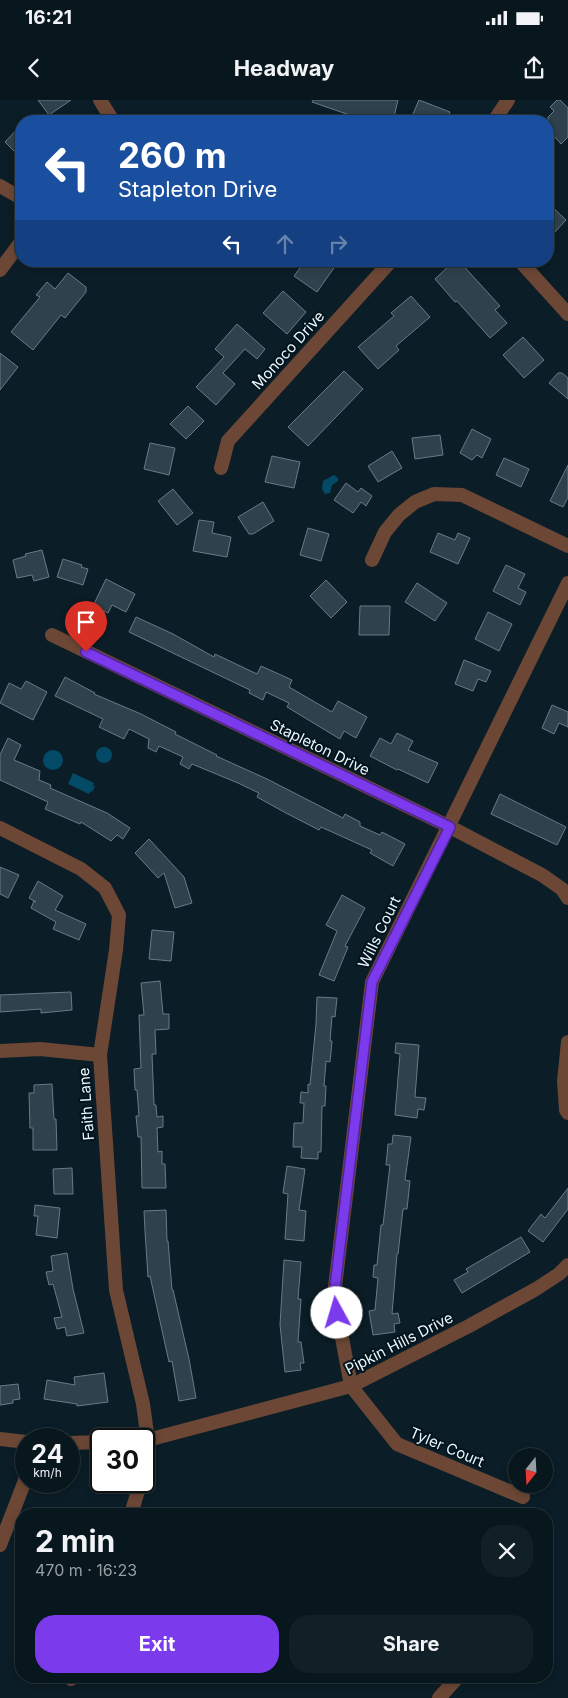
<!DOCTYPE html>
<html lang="en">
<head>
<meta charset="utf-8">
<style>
  :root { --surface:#08161d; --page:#111f26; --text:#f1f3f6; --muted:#989fa4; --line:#29353b; --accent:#7c3aed }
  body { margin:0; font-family:Inter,sans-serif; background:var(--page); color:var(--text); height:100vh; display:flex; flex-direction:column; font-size:19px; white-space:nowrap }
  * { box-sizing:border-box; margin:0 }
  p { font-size:16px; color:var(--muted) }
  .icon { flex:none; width:28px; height:28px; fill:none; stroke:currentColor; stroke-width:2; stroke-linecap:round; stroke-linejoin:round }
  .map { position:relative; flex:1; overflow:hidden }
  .drawer { position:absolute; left:15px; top:1408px; width:538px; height:175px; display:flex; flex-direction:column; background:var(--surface); border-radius:20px; box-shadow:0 2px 8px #0003,0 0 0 1px var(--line) }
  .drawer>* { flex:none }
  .hud { position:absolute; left:15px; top:15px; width:539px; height:152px; border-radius:20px; box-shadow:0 2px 8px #0003,0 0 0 1px var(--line); background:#1a4fa0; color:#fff; overflow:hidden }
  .needle { width:32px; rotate:198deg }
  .buttons { position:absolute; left:508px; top:1348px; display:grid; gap:10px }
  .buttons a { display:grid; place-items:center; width:45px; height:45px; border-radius:50%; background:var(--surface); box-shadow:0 2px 8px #0003,0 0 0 1px var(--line); font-size:25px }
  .speed { position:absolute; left:15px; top:1328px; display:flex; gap:10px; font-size:25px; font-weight:700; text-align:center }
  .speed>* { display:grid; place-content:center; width:65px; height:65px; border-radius:50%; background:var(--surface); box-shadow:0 2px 8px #0003,0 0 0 1px var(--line); line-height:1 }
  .speed small { font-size:12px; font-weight:400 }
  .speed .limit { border:2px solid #111; border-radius:8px; background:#fff; color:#111 }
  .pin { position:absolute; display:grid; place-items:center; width:42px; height:42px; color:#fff; margin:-51px -21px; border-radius:50% 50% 50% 0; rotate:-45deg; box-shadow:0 0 5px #0007 }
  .pin .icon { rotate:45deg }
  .me { position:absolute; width:55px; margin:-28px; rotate:354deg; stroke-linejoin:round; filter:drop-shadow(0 0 4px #0008) }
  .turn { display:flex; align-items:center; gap:18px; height:105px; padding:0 20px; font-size:22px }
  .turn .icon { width:65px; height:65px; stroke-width:2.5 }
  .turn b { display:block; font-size:35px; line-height:42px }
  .lanes { display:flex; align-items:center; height:48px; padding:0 20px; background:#0003; justify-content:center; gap:25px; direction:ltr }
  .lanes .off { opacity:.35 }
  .round { display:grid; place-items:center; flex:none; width:52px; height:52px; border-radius:20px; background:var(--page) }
  .overview { display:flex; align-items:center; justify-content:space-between; height:85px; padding:0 20px }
  h1 { font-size:30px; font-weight:700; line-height:38px }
  .cta { display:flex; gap:10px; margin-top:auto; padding:10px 20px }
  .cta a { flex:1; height:58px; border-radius:20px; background:var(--accent); color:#fff; font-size:20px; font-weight:700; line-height:58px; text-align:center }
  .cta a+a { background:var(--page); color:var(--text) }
  .status { display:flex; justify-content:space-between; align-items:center; height:35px; padding:0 25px; background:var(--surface); direction:ltr }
  .status svg { height:14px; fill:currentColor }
  header { display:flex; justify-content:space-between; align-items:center; height:65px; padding:0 20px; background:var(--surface); font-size:22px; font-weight:700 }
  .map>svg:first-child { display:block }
  .water { fill:#044966 }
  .building { fill:#2e414c; stroke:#677c88 }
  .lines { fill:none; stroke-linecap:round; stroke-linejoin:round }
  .minor { stroke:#6c4735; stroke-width:14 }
  .route-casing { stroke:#51269a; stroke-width:12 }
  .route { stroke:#7c3aed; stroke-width:9 }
  .labels { text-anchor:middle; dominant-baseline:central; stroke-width:4; stroke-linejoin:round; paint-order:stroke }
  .street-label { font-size:15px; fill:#ebf6fd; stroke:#03141d }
</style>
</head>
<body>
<div class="status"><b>16:21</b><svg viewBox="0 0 49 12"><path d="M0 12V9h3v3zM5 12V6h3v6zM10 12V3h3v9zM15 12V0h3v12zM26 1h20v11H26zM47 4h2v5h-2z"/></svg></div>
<header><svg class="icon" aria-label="back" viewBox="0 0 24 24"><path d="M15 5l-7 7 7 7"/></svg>Headway<svg class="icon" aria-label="share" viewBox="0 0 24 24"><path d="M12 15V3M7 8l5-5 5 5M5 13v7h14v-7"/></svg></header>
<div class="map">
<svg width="568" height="1598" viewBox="0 0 568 1598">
  <rect width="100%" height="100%" fill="#0b1d27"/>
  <!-- water -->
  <g class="water">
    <path d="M334,375l4,3v3l-6,4 -2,8 -5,1 -3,-5 1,-8z"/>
    <circle cx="104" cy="655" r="8"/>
    <circle cx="53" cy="660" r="10"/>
    <path d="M73,673l21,10 -1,2 2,2 -3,5 -1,-1 -2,3 -21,-10z"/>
  </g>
  <!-- building -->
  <g class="building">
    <path d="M38,0h33l-22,15z"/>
    <path d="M313,0h85l-5,21h-23l-9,-2 -49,-17z"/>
    <path d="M419,0l31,12 -4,9h-36z"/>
    <path d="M557,0h3l8,8v29l-7,7 -13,-15v-12l6,-6 -4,-4z"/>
    <path d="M21,25v33l-16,-16z"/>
    <path d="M548,103l18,17 -11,12 -7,-6z"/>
    <path d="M305,161h26l5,4 -19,27 -23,-16z"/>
    <path d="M454,161h5l41,45 -5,4 12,13 -17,15 -33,-37 -2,1 -20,-23z"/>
    <path d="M68,173l18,14v5l-21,26 -4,-3 -28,35 -22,-18 29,-35 -4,-2 11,-13 8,7z"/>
    <path d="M283,191l23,21 -19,22 -24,-21z"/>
    <path d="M411,196l19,21 -34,29 3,4 -21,19 -20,-22 36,-31 -3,-3z"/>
    <path d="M237,224l28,25 -8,10 -12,-10 -22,24 12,11 -19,21 -20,-18 28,-30 -9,-8z"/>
    <path d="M523,237l21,23 -20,18 -21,-23z"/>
    <path d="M0,253l18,14 -18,23z"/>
    <path d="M344,271l19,18 -55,57 -20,-19z"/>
    <path d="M558,273h4l6,5v21l-19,-16z"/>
    <path d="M188,306l16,15 -18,18 -16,-15z"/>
    <path d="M472,329l19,10 -9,19 -5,-3 -5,5 -12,-7z"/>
    <path d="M440,335l3,20 -28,4 -3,-21z"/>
    <path d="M150,343l25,5 -6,27 -25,-6z"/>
    <path d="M392,351l10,17 -24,14 -10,-16z"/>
    <path d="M272,356l28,6 -6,26 -29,-6z"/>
    <path d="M504,358l25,11 -8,18 -25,-12z"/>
    <path d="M568,365v32l-5,10 -13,-6z"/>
    <path d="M346,383l12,9 3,-4 11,8 -6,10 -5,-4 -8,11 -19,-13z"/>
    <path d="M173,389l20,24 -16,12 -19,-24z"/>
    <path d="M263,402l11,19 -21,13h-4l-11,-17z"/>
    <path d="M199,420l15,2 -2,11 19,4 -4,20 -34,-6z"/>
    <path d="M308,428l21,6 -8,27 -21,-6z"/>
    <path d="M438,433l17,7 3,-7 12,5 -12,26 -28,-12z"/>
    <path d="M42,450l7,27 -15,4 -2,-6 -15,3 -4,-18 13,-4 -1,-2z"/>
    <path d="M63,459l19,6 -1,2 7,2 -5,16 -26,-8z"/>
    <path d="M506,465l19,9 -7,14 8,4 -6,13 -27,-14z"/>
    <path d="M106,479l29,15 -9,18 -14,-7 -4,8 -15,-7z"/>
    <path d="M326,480l21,22 -16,16 -21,-22z"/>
    <path d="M417,483l30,20 -12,18 -30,-19z"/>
    <path d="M360,506h30l-1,29h-30z"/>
    <path d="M488,512l24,12 -13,27 -24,-12z"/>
    <path d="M136,517l37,17 41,23 1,-3 42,20 4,-8 31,14 -3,7 43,25 6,-11 29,16 -11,21 -12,-7 -4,8 -53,-32 2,-4 -23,-11 -3,8 -14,-7 1,-3 -121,-58z"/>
    <path d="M464,560l27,11 -5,11 -8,-3 -5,12 -18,-7z"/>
    <path d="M65,577l30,16 -1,1 47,20 35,18 -1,2 42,21 -1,1 51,23 76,39 2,-4 15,8v4l20,9 2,-3 23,12 -12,22 -23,-13 2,-3 -51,-23 -2,3 -33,-17 -29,-16 2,-4 -21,-10 -46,-19 -3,5 -9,-5 3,-7 -24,-11 -3,6 -8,-4 1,-9 -20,-10 -5,10 -25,-12 4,-8 -48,-23z"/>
    <path d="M26,581l21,11 -14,28 -33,-17 9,-20 12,6z"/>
    <path d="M552,605l16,7v15l-9,-4 -5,11 -12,-6z"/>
    <path d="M397,633l16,8 -5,9 30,13 -10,20 -30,-14 -1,1 -27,-14 10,-18 11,6z"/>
    <path d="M8,638l13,7 -7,15 26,11 -1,9 12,5 -1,3 57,25 23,15 -7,11 -6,-4 -6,6 -30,-19 -1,2 -35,-15 3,-7 -48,-22v-25z"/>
    <path d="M500,694l66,33 -9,18 -66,-31z"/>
    <path d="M149,739l35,38 8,26 -17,5 -11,-35 -6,5 -23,-25z"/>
    <path d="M0,767l19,8 -11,23 -8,-4z"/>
    <path d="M38,781l25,15 -8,14 31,14 -7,16 -26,-11 3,-7 -25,-14 3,-7 2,1 -7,-4z"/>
    <path d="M342,795l23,13 -20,38 3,1 -14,34 -15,-6 18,-44 -11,-6z"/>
    <path d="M152,830l22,2 -3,29 -22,-2z"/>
    <path d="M160,881l3,33h6v15l-14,1 1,24h-4l2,51h2l1,12 6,-1v11l-6,1 1,24 4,-1v13h3l1,24h-24l-1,-51h-3l-2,-21h3l-2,-26h-2l-1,-21 7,-1 -2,-53h5l-3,-32z"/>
    <path d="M71,892l1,18 -31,3v-4l-41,3v-17z"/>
    <path d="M317,897l20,1 -2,19 -3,-1 -2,25h2l-2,21 -4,-1 -2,25h2l-1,20h-3l-1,46h-3v7l-17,-1 1,-11h-9l1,-24h9l1,-20h-4l1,-11 7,1v-9l2,1 6,-61z"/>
    <path d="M396,943l23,2 -4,52 11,1 -2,12 -6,-1 -1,9 -22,-3 5,-61 -5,-1z"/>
    <path d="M52,984l2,35h2l1,31h-24v-22h-3l-1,-35h5v-8z"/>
    <path d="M393,1035l18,2 -6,43 5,1 -3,28h-4l-5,45h-1l-5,60 6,-1 2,10 -6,1 1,8 -22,3 -4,-24 6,-1 3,-32 -5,-1 1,-12h3l4,-40h2l7,-60h-4l2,-21h4z"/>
    <path d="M287,1066l18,3 -6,41 7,1 -2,30 -19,-2 3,-45 -5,-1z"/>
    <path d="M72,1068l1,26h-19l-1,-25z"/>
    <path d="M568,1088v21l-25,33 -15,-11 13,-17 4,4z"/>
    <path d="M35,1105l25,3 -3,30 -21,-3 2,-19h-4z"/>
    <path d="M166,1110l1,31h1l4,49h1l16,69 7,39 -17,3 -7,-40 -3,1 -19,-86 -2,1 -3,-46 -1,-20z"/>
    <path d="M521,1137l9,15 -68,41 -8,-13 14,-8 -2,-3z"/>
    <path d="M67,1153l6,36 11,44 -17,3 -2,-9 -8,2 -3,-11 8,-1 -9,-33 -4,1 -3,-13 7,-1 -2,-15z"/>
    <path d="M284,1160l17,2 -3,37h3l-3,43h3l3,21h-4l1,7 -16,2 -5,-47z"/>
    <path d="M104,1273l4,29 -31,4v-2l-33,-5 3,-19 28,5 -1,-8z"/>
    <path d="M18,1284l2,15 -7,1v3l-13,2v-19z"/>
  </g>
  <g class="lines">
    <!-- minor -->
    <g class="minor">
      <path d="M100,0l13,21"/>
      <path d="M494,21l14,-21"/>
      <path d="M0,86l21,12"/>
      <path d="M520,161l48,53"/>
      <path d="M0,170l21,-28"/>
      <path d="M221,368l7,-27 163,-180"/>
      <path d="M372,460l13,-28 14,-17 16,-13 19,-8 28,1 106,51"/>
      <path d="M52,535l398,192 92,48 20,14 6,9"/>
      <path d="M0,728l81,41 24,19 14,27 -3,35 -16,105 16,235 27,114 5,37 -4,25"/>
      <path d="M568,942l-4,39 2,29 2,3"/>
      <path d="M0,951l40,-2 60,6"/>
      <path d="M0,1339l26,3"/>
      <path d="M144,1341l207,-55 118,-60 67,-37 23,-15 9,-9"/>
      <path d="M69,1343l32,-1"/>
      <path d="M523,1397l-126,-53 -46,-58 -17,-91 38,-313 196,-399"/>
      <path d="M131,1414l10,-33"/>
      <path d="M0,1445l26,-67"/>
      <path d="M71,1579l1,-3"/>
      <path d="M439,1598l18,-20"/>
    </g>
  </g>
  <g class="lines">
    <defs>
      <path id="route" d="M86,552l364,175 -78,155 -38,313 3,18"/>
    </defs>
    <!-- route casing -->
    <use href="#route" class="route-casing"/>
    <!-- route -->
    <use href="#route" class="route"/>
  </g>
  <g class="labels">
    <!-- street labels -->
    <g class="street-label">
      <text transform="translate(288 250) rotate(-48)">Monoco Drive</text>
      <text transform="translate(320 647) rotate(26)">Stapleton Drive</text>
      <text transform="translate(379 832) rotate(-64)">Wills Court</text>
      <text transform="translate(86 1004) rotate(-94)">Faith Lane</text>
      <text transform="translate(399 1243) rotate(-27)">Pipkin Hills Drive</text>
      <text transform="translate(447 1347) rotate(23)">Tyler Court</text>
    </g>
  </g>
</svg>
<div class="buttons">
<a><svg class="needle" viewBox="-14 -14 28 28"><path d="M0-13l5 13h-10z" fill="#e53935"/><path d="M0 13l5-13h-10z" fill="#989fa4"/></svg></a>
</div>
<div class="speed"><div>24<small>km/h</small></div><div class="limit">30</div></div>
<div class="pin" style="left:86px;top:552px;background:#d93025"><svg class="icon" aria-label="arrive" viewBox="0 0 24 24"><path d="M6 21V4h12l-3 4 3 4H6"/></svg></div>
<svg class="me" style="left:337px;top:1213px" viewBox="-20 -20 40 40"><circle r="19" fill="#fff"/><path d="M0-13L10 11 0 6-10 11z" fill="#7c3aed"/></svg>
<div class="hud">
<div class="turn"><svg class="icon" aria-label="left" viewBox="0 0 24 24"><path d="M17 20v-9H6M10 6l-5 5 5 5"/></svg><div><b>260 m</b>Stapleton Drive</div></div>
<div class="lanes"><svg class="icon" aria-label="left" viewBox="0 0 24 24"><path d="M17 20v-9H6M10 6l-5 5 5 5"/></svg><svg class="icon off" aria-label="ahead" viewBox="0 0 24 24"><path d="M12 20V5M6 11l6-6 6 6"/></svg><svg class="icon off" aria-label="right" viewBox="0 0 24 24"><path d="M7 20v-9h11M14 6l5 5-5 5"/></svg></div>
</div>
<section class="drawer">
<div class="overview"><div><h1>2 min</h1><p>470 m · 16:23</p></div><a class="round"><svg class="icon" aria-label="close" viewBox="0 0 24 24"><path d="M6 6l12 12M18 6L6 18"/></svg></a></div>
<div class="cta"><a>Exit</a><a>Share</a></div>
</section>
</div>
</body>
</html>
